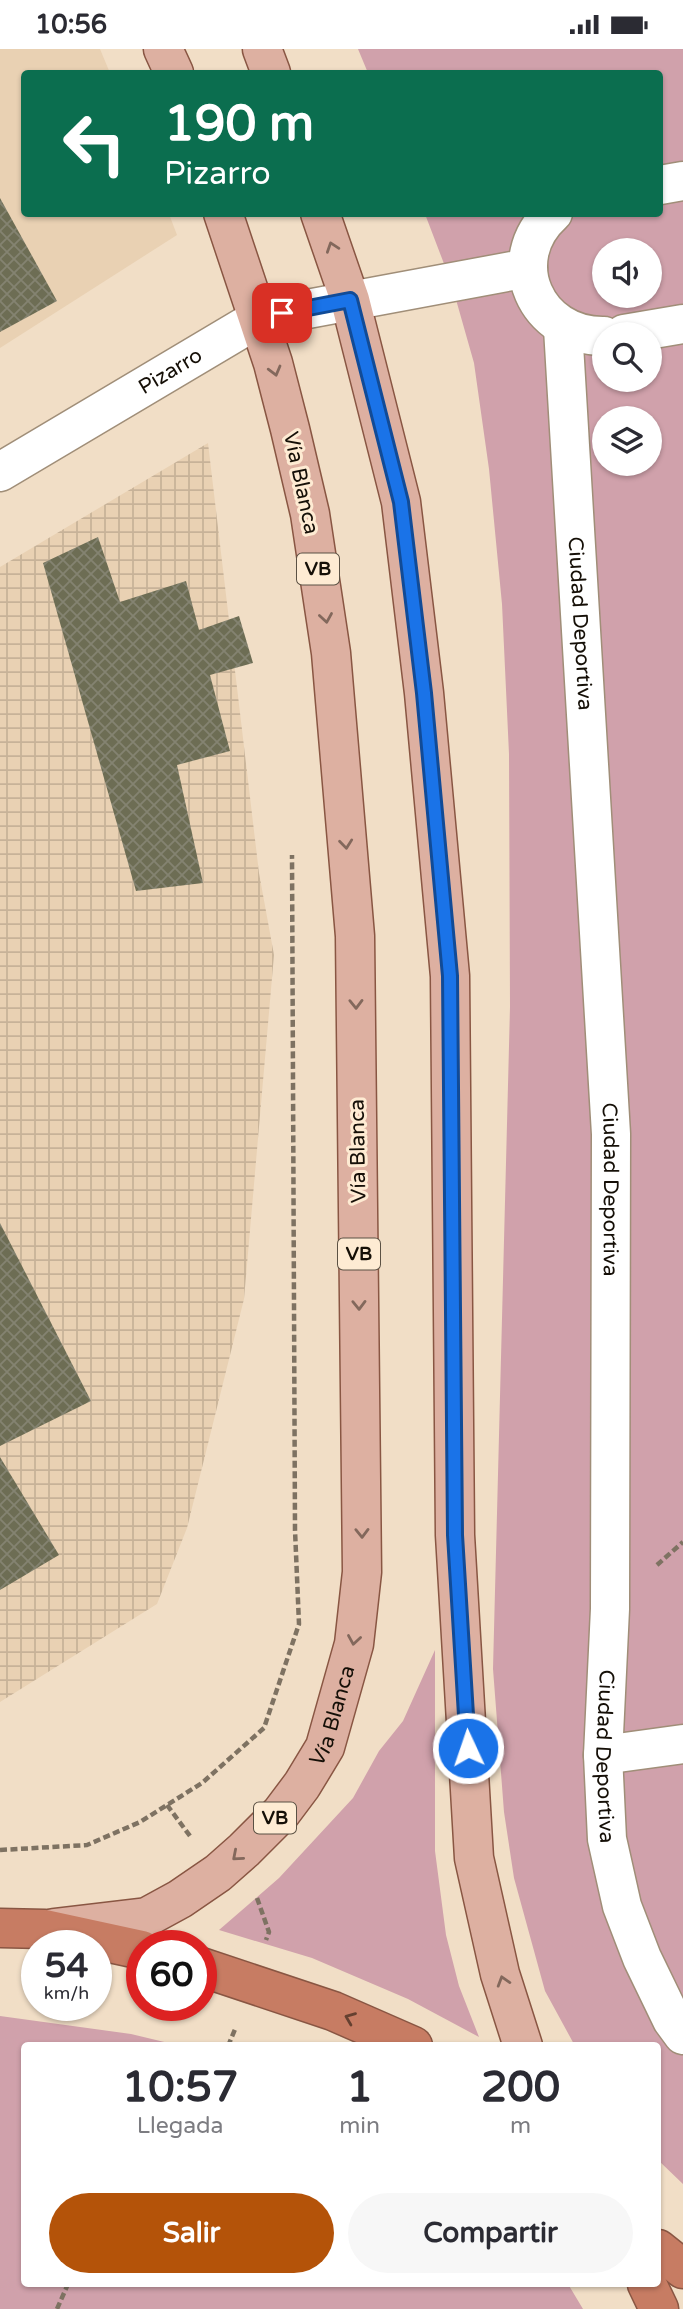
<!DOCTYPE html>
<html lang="es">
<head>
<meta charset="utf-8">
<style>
  :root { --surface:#fff; --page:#f7f7f7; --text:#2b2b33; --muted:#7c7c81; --accent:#b45309 }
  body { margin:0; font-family:"Varela Round",sans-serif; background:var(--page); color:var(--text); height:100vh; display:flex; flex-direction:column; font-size:26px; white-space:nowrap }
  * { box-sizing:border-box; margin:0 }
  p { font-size:23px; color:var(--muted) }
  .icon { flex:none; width:38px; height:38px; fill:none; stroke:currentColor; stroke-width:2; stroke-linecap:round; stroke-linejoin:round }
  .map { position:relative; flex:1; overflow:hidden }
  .sheet { position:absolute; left:21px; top:1993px; width:640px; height:245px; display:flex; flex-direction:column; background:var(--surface); border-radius:7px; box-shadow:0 2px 5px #0004 }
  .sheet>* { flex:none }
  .guide { position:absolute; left:21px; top:21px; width:642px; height:147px; border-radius:7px; box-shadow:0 2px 5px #0004; background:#0b6e4f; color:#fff; overflow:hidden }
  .controls { position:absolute; left:592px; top:189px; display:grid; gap:14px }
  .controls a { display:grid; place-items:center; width:70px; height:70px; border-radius:50%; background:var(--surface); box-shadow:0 2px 5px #0004; font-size:35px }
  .speed { position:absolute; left:21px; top:1881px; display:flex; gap:14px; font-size:35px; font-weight:700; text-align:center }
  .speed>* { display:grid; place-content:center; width:91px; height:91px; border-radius:50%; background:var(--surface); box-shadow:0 2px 5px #0004; line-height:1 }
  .speed small { font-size:18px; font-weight:400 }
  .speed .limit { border:10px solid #d22; background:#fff; color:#111 }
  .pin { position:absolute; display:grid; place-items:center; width:60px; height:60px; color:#fff; margin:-30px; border-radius:14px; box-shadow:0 4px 10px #0006 }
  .me { position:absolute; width:77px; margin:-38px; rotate:357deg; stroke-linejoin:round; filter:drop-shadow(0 0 5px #0008) }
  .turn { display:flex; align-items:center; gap:24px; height:147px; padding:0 28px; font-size:32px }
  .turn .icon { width:91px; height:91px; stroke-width:2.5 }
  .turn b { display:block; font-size:49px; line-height:60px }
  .eta { display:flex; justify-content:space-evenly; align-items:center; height:119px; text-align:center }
  .eta b { font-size:42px; font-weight:700; line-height:49px }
  .cta { display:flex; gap:14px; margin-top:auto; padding:14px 28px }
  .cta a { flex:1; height:80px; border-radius:42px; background:var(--accent); color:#fff; font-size:28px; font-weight:700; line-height:80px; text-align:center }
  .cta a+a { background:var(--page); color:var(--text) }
  .status { display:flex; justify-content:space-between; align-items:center; height:49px; padding:0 35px; background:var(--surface); direction:ltr }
  .status svg { height:19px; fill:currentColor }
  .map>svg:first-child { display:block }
  .built { fill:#e9d1b3 }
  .industrial { fill:url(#industrial-grid) }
  .green { fill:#d0a1ab; fill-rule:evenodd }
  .building { fill:url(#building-cross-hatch) }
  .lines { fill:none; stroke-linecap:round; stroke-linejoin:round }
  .minor-casing { stroke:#a08e78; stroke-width:41 }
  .major-casing { stroke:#895643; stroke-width:41 }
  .highway-casing { stroke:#895643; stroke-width:41 }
  .path { stroke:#7e7262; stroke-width:4.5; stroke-dasharray:7 3.5; stroke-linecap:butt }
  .minor { stroke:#fff; stroke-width:38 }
  .major { stroke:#ddb0a1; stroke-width:38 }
  .highway { stroke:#c77c63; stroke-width:38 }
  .oneway { stroke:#83685c }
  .oneway2 { stroke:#654030 }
  .route-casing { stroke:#114b97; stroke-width:18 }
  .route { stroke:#1a73e8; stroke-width:12 }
  .labels { text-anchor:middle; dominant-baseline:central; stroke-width:6; stroke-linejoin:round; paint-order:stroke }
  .shield { fill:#feebd3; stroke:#5b5144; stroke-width:2 }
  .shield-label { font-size:19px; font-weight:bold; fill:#150f07 }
  .street-label { font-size:21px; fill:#150f07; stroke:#feebd3 }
</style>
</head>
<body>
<div class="status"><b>10:56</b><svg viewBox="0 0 49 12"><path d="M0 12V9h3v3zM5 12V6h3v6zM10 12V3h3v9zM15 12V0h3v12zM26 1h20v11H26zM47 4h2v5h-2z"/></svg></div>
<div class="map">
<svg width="683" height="2260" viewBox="0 0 683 2260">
  <defs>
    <pattern id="industrial-grid" width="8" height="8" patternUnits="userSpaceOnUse" patternTransform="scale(1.75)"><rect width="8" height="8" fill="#e9d1b3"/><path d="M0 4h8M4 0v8" fill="none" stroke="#c7b298"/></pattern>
    <pattern id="building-cross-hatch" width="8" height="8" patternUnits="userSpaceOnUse" patternTransform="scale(1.75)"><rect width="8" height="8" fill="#6d6d54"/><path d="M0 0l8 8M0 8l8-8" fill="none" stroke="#848371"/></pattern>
  </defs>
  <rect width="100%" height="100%" fill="#f1dec6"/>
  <!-- built -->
  <path class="built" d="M0,0h100l10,24h-86v140l145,1 8,21 -177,113z"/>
  <!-- industrial -->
  <path class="industrial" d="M208,394l51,430 15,82 -30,344 -57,229 -30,76 -157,98v-1135z"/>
  <!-- green -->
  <g class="green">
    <path d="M358,0h325v2135l-25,-24v-114h-83l-30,-55 -31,-113 -10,-66 -11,-143 17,-662 -1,-253 -7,-150 -13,-135 -15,-106 -23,-81 -26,-68 235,-1v-140h-292zM604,201h45v46h-45zM604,285h45v46h-45zM604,369h45v46h-45z"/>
    <path d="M435,1601v201l11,84 13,51 20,51 -71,-38 -96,-41 -93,-28 60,-52 74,-80 26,-47 24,-30z"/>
    <path d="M0,1967l131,18 50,12h-157v238h544l15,25h-583z"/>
  </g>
  <!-- building -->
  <g class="building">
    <path d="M0,149l57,103 -57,31z"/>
    <path d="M98,488l22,65 66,-21 13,49 40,-14 14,47 -43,12 20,76 -53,14 26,118 -67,8 -93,-328z"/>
    <path d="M0,1174l91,178 -91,45z"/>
    <path d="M0,1408l59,98 -59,35z"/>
  </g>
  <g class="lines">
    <defs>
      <g id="minor">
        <path d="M660,136l23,-4"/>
        <path d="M553,164c-52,47 -17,124 51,123"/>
        <path id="s1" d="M563,279l48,806 -1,475 -7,146 4,84 15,67 20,52 30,62 11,15"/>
        <path d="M624,285l59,-10"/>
        <path id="s2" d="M0,423l259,-154 269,-50"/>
        <path d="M603,1706l80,-11"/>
      </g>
      <g id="major">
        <path d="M163,0l11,24"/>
        <path d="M262,0l9,24"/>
        <path d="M320,164l30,87 51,202 23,191 26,283 5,559 19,323 26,116 23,72"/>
        <path id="s3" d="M54,1879l93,-11 33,-18 38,-26 26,-23 37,-37 21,-28 23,-38 29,-103 8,-72 -7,-636 -24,-283 -21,-139 -20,-85 -17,-66 -50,-150"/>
      </g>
      <g id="highway">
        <path d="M0,1879l45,1 97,21"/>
        <path d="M201,1918l132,44 80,35"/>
        <path d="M658,2200l25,20"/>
        <path d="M647,2235l12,25"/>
      </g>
    </defs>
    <!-- minor casing -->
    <use href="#minor" class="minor-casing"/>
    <!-- major casing -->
    <use href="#major" class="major-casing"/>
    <!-- highway casing -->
    <use href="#highway" class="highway-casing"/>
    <!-- path -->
    <g class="path">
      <path d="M657,1516l26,-23"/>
      <path d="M167,1756l23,31"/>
      <path d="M0,1801l87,-5 53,-23 62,-39 62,-55 35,-104 -4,-94 -3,-675"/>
      <path d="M257,1849l12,34 -3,8"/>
      <path d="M228,1997l8,-19"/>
      <path d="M57,2260l11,-25"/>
    </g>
    <!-- minor -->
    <use href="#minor" class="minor"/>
    <!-- major -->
    <use href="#major" class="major"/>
    <!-- highway -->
    <use href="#highway" class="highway"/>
  </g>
  <!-- one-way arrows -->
  <defs><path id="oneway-chevron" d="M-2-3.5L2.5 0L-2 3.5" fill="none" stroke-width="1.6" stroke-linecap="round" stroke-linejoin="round" transform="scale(1.75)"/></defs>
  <g class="oneway">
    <use href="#oneway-chevron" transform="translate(332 198) rotate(-109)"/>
    <use href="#oneway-chevron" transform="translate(275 322) rotate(75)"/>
    <use href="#oneway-chevron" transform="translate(326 569) rotate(81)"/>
    <use href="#oneway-chevron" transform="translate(346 795) rotate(84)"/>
    <use href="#oneway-chevron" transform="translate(356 955) rotate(89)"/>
    <use href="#oneway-chevron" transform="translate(359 1256) rotate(89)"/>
    <use href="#oneway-chevron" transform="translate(362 1484) rotate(89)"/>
    <use href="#oneway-chevron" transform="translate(354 1591) rotate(99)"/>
    <use href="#oneway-chevron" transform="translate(237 1807) rotate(139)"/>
    <use href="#oneway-chevron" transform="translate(503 1932) rotate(-107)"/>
  </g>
  <use class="oneway2" href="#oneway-chevron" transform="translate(350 1969) rotate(-158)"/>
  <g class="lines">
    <defs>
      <path id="route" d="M282,264l68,-13 51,202 23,191 26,283 5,559 13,213"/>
    </defs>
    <!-- route casing -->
    <use href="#route" class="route-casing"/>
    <!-- route -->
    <use href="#route" class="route"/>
  </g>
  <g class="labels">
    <!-- shield labels -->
    <g class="shield">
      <rect x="297" y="504.5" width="42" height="31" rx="5"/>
      <rect x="338" y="1189.5" width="42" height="31" rx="5"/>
      <rect x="254" y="1753.5" width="42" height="31" rx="5"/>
    </g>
    <g class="shield-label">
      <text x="318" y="520">VB</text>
      <text x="359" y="1205">VB</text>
      <text x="275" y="1769">VB</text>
    </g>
    <!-- street labels -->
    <g class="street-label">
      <text stroke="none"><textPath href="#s2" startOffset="198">Pizarro</textPath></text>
      <text transform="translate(301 434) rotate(78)">Vía Blanca</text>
      <text stroke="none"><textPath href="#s1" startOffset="296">Ciudad Deportiva</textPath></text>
      <text transform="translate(358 1102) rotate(-91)">Vía Blanca</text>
      <text stroke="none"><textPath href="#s1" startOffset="863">Ciudad Deportiva</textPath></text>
      <text stroke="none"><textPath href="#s3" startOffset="376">Vía Blanca</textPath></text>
      <text stroke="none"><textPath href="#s1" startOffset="1430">Ciudad Deportiva</textPath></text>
    </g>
  </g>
</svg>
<div class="controls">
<a><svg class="icon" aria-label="sound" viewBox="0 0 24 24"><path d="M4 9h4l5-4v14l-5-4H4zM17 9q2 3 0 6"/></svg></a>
<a><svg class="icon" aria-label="search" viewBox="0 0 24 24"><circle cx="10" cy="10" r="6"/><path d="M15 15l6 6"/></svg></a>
<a><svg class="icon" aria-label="layers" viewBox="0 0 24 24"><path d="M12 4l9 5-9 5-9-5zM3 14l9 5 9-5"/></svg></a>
</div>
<div class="speed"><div>54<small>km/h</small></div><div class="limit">60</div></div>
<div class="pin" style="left:282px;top:264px;background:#d93025"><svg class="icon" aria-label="arrive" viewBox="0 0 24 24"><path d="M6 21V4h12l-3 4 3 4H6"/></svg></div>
<svg class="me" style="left:468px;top:1699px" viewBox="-20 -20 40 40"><circle r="17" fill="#1a73e8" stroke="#fff" stroke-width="3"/><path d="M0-11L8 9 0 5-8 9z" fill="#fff"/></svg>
<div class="guide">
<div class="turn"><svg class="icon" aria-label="left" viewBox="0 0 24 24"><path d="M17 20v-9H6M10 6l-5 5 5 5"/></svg><div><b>190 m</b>Pizarro</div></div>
</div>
<section class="sheet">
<div class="eta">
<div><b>10:57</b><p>Llegada</p></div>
<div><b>1</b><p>min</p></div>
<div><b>200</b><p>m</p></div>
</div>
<div class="cta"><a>Salir</a><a>Compartir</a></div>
</section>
</div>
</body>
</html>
